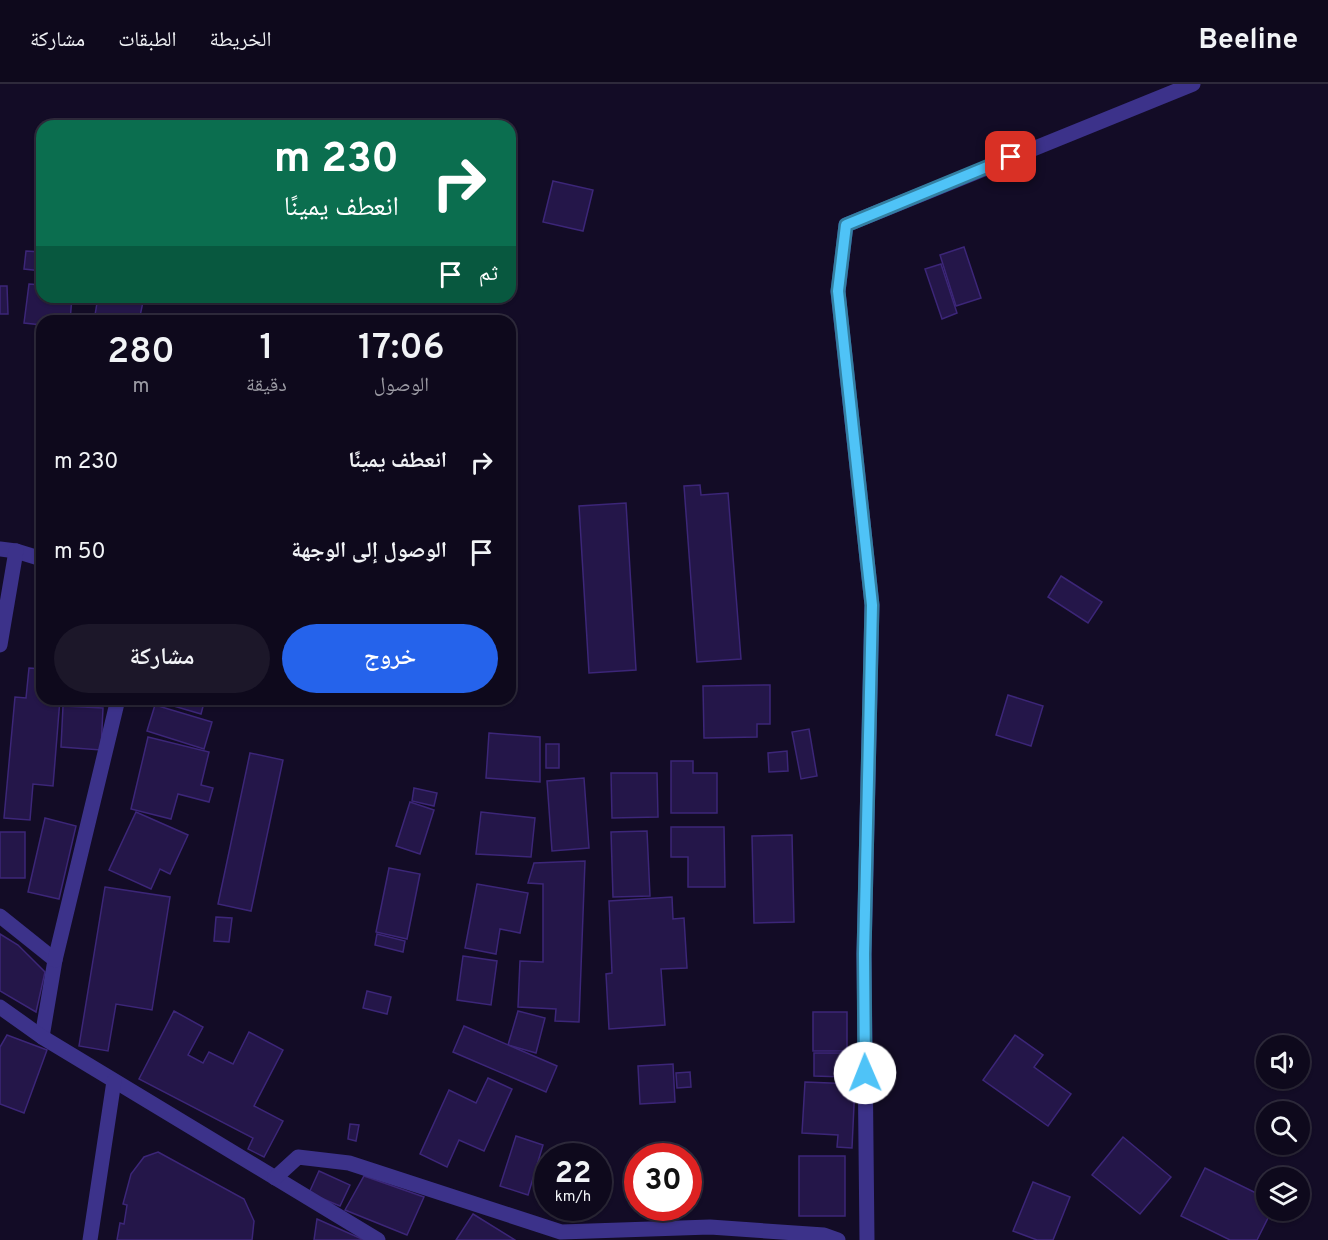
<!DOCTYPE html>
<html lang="ar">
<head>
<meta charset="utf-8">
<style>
  :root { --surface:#0e091c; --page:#1c1729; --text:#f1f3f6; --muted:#9b9aa3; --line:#2e2a3b; --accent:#2563eb }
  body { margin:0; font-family:Overpass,"Noto Naskh Arabic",sans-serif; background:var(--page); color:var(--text); direction:rtl; height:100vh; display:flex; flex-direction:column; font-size:22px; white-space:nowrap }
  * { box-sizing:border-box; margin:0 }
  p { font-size:20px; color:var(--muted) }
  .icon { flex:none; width:33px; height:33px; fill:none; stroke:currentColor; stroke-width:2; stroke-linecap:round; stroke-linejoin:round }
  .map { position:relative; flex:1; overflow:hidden; direction:ltr }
  .panel { position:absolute; left:36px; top:231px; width:480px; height:390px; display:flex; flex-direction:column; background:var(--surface); border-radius:18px; box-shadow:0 2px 4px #0004,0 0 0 2px var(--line); direction:rtl }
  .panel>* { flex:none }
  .banner { position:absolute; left:36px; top:36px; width:480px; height:183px; border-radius:18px; box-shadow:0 2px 4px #0004,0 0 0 2px var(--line); direction:rtl; background:#0b6e4f; color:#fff; overflow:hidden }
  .fabs { position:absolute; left:1256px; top:951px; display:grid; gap:12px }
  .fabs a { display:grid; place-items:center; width:54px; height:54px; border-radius:50%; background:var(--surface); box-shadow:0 2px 4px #0004,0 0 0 2px var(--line); font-size:30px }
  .speed { position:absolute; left:534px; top:1059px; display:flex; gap:12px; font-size:30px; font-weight:700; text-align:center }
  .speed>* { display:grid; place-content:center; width:78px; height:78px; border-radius:50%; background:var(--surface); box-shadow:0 2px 4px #0004,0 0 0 2px var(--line); line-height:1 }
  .speed small { font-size:15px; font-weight:400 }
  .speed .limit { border:9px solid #d22; background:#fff; color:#111 }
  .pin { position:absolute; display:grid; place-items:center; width:51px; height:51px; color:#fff; margin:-26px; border-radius:12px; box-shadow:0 3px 9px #0006 }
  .me { position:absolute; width:66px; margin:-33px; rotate:359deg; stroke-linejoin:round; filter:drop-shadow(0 0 4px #0008) }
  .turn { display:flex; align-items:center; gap:21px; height:126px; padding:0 18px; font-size:27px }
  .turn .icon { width:78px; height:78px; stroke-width:2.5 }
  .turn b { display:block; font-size:42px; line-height:51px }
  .then { display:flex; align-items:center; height:57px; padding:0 18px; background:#0003; gap:12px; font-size:22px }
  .eta { display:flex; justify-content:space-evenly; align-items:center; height:102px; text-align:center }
  .eta b { font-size:36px; font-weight:600; line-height:42px }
  .cta { display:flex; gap:12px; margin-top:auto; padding:12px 18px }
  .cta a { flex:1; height:69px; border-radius:36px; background:var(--accent); color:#fff; font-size:24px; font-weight:600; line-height:69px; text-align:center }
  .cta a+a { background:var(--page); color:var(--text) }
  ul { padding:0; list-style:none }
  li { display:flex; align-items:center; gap:18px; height:90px; padding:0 18px }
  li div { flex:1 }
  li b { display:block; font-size:22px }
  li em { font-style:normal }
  header { display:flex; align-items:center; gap:36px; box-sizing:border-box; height:84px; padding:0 30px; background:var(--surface); border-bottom:2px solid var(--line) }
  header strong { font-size:28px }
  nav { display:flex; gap:33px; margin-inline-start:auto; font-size:21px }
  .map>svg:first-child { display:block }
  .building { fill:#241649; stroke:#3c2678; stroke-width:1.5 }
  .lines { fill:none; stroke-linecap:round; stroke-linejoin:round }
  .minor { stroke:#3c328a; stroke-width:15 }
  .route-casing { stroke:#337fa1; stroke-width:15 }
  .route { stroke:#4fc3f7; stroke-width:10 }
</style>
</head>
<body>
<header>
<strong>Beeline</strong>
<nav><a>الخريطة</a><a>الطبقات</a><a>مشاركة</a></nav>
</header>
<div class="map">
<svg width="1328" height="1156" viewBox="0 0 1328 1156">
  <rect width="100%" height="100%" fill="#130c26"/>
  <!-- building -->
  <g class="building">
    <path d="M553,97l40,9 -10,41 -40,-9z"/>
    <path d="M964,163l17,51 -25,8 -16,-51z"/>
    <path d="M26,167l16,1v19l-18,-2z"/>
    <path d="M941,180l16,49 -15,6 -17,-50z"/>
    <path d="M29,200l13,1v12h30l-2,24h-28v4l-18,-2z"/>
    <path d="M0,202h7l1,28h-8z"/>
    <path d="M98,213l20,3v-3h26l-5,24h-45z"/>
    <path d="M700,401l1,10 27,-2 13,166 -44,3 -13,-176z"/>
    <path d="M626,419l10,167 -47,3 -10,-167z"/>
    <path d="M1061,492l41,26 -14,21 -40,-26z"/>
    <path d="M42,527v22l-5,-1z"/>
    <path d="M29,584l13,1v30h18l-7,87 -20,-2 -3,36 -26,-2 11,-121 11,1z"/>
    <path d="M770,601v39h-13v13l-53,1 -1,-52z"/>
    <path d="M1008,611l35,11 -12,40 -35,-11z"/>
    <path d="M161,615h44l-4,15 -41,-12z"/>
    <path d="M155,621l57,17 -8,27 -57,-18z"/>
    <path d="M63,622l40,2 -2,42 -40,-3z"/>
    <path d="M809,645l8,47 -16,3 -9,-47z"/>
    <path d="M489,649l51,4v45l-54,-4z"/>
    <path d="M148,653l61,15 -8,33 12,3 -4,14 -31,-8 -7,25 -40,-10z"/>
    <rect x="546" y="660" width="13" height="24"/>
    <path d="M787,667l1,20 -19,1 -1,-19z"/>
    <path d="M250,669l33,7 -32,151 -33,-7z"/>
    <path d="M671,677h22v12h24v40h-46z"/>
    <path d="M611,689h46l1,44 -46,1z"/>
    <path d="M584,694l5,70 -37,3 -5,-70z"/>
    <path d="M414,704l23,5 -3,13 -22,-5z"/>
    <path d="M410,718l24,8 -14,44 -24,-8z"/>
    <path d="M136,728l52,23 -18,39 -10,-5 -9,20 -42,-19z"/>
    <path d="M481,728l54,6 -4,39 -55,-3z"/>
    <path d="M45,734l31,8 -17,73 -31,-7z"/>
    <path d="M671,743h53l1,60h-37v-30h-17z"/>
    <path d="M647,747l3,65 -37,1 -2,-65z"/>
    <rect x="0" y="748" width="25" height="46"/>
    <path d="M792,751l2,87 -40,1 -2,-87z"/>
    <path d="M585,777l-6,161 -24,-1 1,-12 -38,-2 2,-46 23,1v-78l-15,-1 6,-20z"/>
    <path d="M389,784l31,6 -13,65 -31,-7z"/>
    <path d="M477,800l51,9 -8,40 -20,-4 -4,25 -31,-6z"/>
    <path d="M105,803l65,10 -18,113 -36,-6 -8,47 -29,-5z"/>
    <path d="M672,813l1,22 11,-1 3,50 -26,1 4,56 -56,4 -3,-55 6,-1 -3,-72z"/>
    <path d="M216,833l16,1 -3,24 -15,-1z"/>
    <path d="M0,850l18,11 27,27 -9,40 -36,-21z"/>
    <path d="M377,850l28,7 -2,11 -28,-7z"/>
    <path d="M463,872l34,5 -6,44 -34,-5z"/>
    <path d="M367,907l24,6 -4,17 -24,-6z"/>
    <path d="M174,927l29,16 -15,28 15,8 6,-11 24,12 16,-32 34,18 -29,56 29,15 -19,36 -16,-8 5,-11 -114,-59z"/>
    <path d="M518,927l27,7 -9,35 -28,-8z"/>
    <rect x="813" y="928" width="34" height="39"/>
    <path d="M464,942l93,40 -11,26 -93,-40z"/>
    <path d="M7,951l40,15 -23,63 -24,-9v-57z"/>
    <path d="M1015,951l28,20 -9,12 37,27 -23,32 -65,-46z"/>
    <path d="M814,969h31v24l-31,-1z"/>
    <path d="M673,980l2,38 -35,2 -2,-38z"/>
    <path d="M690,988l1,15 -14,1 -1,-15z"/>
    <path d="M488,994l24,11 -28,62 -25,-11 -12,27 -27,-13 29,-64 27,13z"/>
    <path d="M805,998l50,2 -3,64 -15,-1 1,-12 -36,-2z"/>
    <path d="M350,1040l9,1 -3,16 -8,-2z"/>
    <path d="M516,1052l27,9 -15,50 -28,-9z"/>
    <path d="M1123,1053l48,40 -31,37 -48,-39z"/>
    <path d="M158,1068l86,47 10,22 -2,19h-135l3,-17 4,1 3,-19 -4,-1 8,-30 13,-17z"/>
    <rect x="799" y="1072" width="46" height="60"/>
    <path d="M1205,1084l53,26 10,-21 9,5h-11v32h6l-15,30h-27l-49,-24z"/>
    <path d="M319,1087l31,14 -10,21 -31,-13z"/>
    <path d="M364,1092l60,21 -17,38 -62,-25z"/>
    <path d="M1033,1098l37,15 -17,43h-16l-24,-9z"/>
    <path d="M473,1130l42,26h-59z"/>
    <path d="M317,1135l47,21h-50z"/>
  </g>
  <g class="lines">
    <!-- minor -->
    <g class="minor">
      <path d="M0,465l16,2 26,8"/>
      <path d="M0,561l16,-94"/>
      <path d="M0,832l55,44 -13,77"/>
      <path d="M55,876l63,-261"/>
      <path d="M0,923l42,30 336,203"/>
      <path d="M275,1094l23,-21 51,6 212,69 149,-5 114,8 14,5"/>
      <path d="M90,1156l24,-159"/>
      <path d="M867,1156l-3,-286 8,-349 -34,-313 8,-67 347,-141"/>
    </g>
  </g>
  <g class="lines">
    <defs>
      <path id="route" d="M865,989l-1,-119 8,-349 -34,-314 8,-66 165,-68"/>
    </defs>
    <!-- route casing -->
    <use href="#route" class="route-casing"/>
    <!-- route -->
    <use href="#route" class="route"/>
  </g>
</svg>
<div class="fabs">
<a><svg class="icon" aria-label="sound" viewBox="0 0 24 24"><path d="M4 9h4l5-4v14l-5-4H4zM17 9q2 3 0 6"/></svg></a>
<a><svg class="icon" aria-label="search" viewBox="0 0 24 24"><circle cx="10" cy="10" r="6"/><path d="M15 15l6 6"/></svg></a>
<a><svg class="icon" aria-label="layers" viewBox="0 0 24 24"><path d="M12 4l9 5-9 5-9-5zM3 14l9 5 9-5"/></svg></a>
</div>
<div class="speed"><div>22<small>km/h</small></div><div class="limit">30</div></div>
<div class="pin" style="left:1011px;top:73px;background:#d93025"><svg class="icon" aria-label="arrive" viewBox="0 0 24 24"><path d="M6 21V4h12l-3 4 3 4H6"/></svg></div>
<svg class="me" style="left:865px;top:989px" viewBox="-20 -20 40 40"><circle r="19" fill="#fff"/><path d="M0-13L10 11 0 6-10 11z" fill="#4fc3f7"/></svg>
<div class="banner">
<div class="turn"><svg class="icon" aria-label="right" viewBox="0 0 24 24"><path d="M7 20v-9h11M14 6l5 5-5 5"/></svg><div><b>230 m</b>انعطف يمينًا</div></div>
<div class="then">ثم<svg class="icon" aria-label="arrive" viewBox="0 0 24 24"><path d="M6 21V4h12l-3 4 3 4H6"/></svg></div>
</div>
<section class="panel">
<div class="eta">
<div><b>17:06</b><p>الوصول</p></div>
<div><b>1</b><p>دقيقة</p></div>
<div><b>280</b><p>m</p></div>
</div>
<ul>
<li><svg class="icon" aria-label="right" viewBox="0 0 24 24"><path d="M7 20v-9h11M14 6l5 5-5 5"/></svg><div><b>انعطف يمينًا</b></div><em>230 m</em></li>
<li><svg class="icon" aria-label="arrive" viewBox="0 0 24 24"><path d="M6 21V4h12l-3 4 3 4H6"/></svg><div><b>الوصول إلى الوجهة</b></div><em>50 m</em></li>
</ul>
<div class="cta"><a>خروج</a><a>مشاركة</a></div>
</section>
</div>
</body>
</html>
